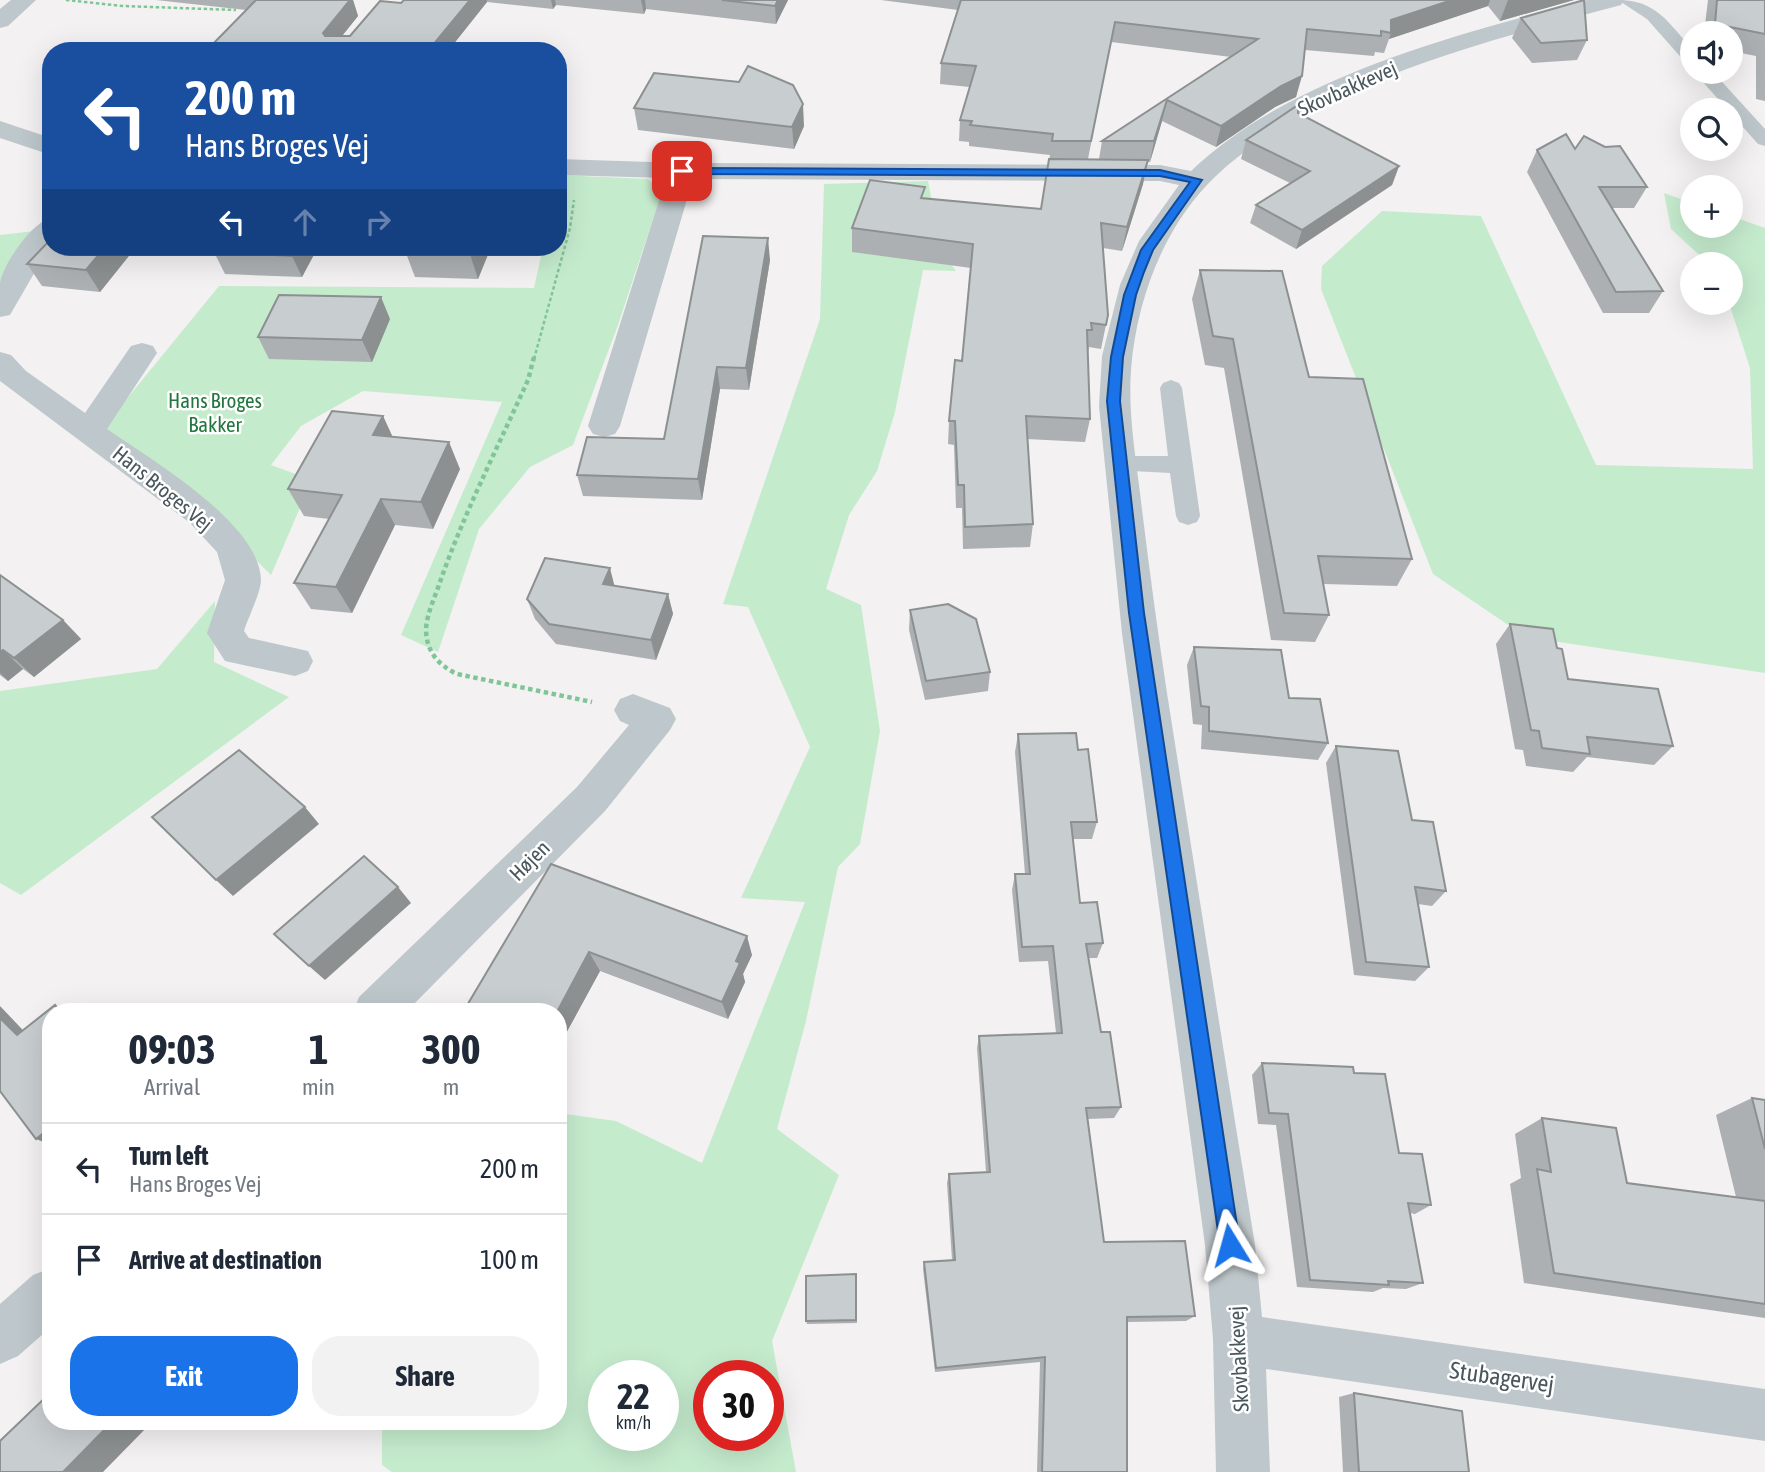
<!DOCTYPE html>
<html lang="en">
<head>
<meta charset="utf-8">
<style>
  :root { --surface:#fff; --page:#f2f2f3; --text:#1f2937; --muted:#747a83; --line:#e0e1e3; --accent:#1a73e8 }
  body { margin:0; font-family:"Asap Condensed",sans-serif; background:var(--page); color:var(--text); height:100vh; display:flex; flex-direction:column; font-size:26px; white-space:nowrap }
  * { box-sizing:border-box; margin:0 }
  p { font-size:23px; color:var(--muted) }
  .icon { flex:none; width:38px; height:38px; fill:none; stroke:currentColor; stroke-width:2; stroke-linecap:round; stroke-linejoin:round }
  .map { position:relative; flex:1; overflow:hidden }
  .details { position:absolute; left:42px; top:1003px; width:525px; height:427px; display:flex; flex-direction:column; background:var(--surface); border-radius:28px; box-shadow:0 7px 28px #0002 }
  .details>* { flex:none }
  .top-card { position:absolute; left:42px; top:42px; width:525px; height:214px; border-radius:28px; box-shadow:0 7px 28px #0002; background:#1a4fa0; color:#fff; overflow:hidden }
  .controls { position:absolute; left:1680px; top:21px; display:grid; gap:14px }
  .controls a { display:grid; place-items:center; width:63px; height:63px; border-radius:50%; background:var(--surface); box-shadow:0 7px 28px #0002; font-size:35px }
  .speed { position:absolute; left:588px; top:1360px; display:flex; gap:14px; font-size:35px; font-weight:700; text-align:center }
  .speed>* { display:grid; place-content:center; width:91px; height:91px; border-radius:50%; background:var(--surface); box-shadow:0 7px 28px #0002; line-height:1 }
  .speed small { font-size:18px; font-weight:400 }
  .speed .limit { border:10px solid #d22; background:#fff; color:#111 }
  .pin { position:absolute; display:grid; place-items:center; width:60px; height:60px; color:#fff; margin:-30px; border-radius:14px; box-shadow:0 4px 10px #0006 }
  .me { position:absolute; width:77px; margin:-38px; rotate:352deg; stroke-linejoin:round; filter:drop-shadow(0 0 5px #0008) }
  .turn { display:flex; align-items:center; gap:24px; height:147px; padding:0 28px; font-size:32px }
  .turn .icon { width:91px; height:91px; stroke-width:2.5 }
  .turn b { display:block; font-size:49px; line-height:60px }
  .lanes { display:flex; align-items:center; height:66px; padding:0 28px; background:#0003; justify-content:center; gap:35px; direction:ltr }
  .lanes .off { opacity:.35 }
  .eta { display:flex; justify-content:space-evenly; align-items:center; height:119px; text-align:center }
  .eta b { font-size:42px; font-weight:700; line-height:49px }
  .primary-button { display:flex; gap:14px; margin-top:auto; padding:14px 28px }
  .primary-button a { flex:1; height:80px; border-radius:28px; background:var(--accent); color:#fff; font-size:28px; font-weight:700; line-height:80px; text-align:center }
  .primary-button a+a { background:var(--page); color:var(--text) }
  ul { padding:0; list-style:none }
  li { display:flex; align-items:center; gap:21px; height:91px; padding:0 28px; border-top:2px solid var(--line) }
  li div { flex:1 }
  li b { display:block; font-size:26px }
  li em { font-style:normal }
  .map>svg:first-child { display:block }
  .green { fill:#c5ebcd; fill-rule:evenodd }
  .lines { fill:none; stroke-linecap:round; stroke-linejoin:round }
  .path-far1 { stroke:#80c597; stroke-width:2.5; stroke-dasharray:3.5 2.5; stroke-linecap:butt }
  .path { stroke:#80c597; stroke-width:4.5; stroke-dasharray:4.5 3.5; stroke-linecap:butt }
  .service { fill:#bec7cb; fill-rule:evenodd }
  .minor { fill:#bec7cb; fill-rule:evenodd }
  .wall { fill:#acb0b2; fill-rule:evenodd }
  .shaded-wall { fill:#8c9091 }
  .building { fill:#c8cdcf; stroke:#8c9091; stroke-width:2 }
  .route { fill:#1a73e8; stroke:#114b97; stroke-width:2 }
  .labels { text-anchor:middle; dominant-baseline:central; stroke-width:5; stroke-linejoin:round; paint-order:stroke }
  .street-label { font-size:21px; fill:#4a575c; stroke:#fff }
  .park-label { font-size:21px; fill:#22763e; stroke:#fff }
  .near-street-label { font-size:24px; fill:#4a575c; stroke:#fff }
</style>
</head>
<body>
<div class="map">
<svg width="1765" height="1472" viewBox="0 0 1765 1472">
  <rect width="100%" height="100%" fill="#f3f1f1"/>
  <!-- green -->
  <g class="green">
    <path d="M558,175l90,4 14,13 -44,133 -45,120 -43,22 -51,62 -41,123 -37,-17 101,-233 -139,-11 -62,35 -30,39 41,15 -41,95 -43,-43 -125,-104 116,-142 315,2 9,-41h15z"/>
    <path d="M928,181l14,72 14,18 -33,-1 -28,142 -18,59 -28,44 -23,74 35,16 19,126 -20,113 -22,23 -32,154 -29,108 62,46 -67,166 24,131h-404l-10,-7v-44h176v-308l58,8 86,42 103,-261 -64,-4 69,-151 -62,-140 -25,-3 97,-285 4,-135zM604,1376h59v59h-59zM709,1376h59v59h-59z"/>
    <path d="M1664,193l28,10v23h39v-10l34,12v445l-239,-36 -93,-63 -112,-285 1,-23 60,-55 99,5 115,249 157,4 -3,-101 -21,-65 2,-39h-22l-38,-35z"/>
    <path d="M35,231l-35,66v-62z"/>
    <path d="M215,601l-1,61 75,35 -268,198 -21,-12v-192l157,-22z"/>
  </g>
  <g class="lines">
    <!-- path-far1 -->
    <g class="path-far1">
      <path d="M66,0l57,6 113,4"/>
      <path d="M534,359l36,-131 4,-28"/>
    </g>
    <!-- path -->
    <path class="path" d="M534,357l-6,23c-30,67 -64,133 -88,202 -5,15 -13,31 -14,47 0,22 12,36 31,45l135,28"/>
    <!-- service -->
    <g class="service">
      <path d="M1618,0c38,0 50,22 74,49v15l-6,-1 -39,-44z"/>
      <path d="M1694,72h19l52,57v17l-7,-2z"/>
      <path d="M1171,380l8,3 3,5 18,128 -3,6 -9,3 -9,-3 -3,-6 -6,-43 -57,-3 -4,-6 4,-6 8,-2h47l-8,-68 3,-5z"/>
    </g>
    <!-- minor -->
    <g class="minor">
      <path d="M11,0h25l-28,26 -8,2v-19z"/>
      <path d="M1587,0h37l-3,5c-127,34 -323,83 -415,181 -45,48 -70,118 -75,184 -3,41 4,82 9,123 8,67 17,134 27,200 29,184 58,368 88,552l7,72 503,72v52l-499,-72 4,103h-54l-3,-133 -8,-94 -83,-612 -23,-227 3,-50 18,-71 19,-44 40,-56 -19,-4 -467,-2 -73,247 -5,8 -11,3 -11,-3 -5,-8 78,-248 -108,-3v-16l124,4 478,2 31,6c98,-94 267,-137 396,-171z"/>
      <path d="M0,121l51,17v17l-51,-17z"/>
      <path d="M51,218v26l-41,71 -10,2c0,-11 0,-23 0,-34 3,-19 32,-61 51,-65z"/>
      <path d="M142,343l11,3 4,7 -50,76c43,30 153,94 154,151 0,12 -13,38 -17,51l5,7 59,13 5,10 -5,10 -13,5 -70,-15 -18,-28 18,-53 -8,-28 -27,-29 -190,-142v-29l11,3 15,16 59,42 46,-67z"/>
      <path d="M633,694l37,14 6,11 -6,11 -65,81 -199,201h-53l6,-15 218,-210 52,-62 -9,-4 -6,-11 6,-11z"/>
      <path d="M51,1268v59l-33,29 -18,8v-60l33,-29z"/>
    </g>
  </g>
  <!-- wall -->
  <g class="wall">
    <path d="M156,0h197l5,16 -16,20h8l51,-33 3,-3h384l-12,24 -130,-15 -2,5 -88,-9 -3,4 -66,-7 -39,49h-242l40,-41z"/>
    <path d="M881,0h693l-74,21 -12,-15 -99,33 -5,14 -9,-1 -1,4 -69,-6 -9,47 -21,10 -59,40 -54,-26 -12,41h-3l-4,22 -21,67 -19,-3 5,67 -7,34 -12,-2 -1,6 2,66 -5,23 -58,-3 6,85 -3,23 -67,2 -1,-41h-6l-2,-63 -6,-1 1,-23 13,-60 9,-93 -119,-16v-24l72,-30 117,11 9,-54 -81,-9v-4l-10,-1 1,-21 10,-33 -30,-3 1,-21 17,-53zM1111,42l120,15 -129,84 -3,18h-11z"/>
    <path d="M1708,0h57v101l-9,-2v-43l-25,-5v-18h-27z"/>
    <path d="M1521,18l66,22 -10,20 -45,3 -20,-25z"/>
    <path d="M634,108l170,18 -10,23 -156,-19z"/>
    <path d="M1298,113l101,53 -7,19 -96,64 -46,-26 6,-18 34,-22 -49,-24 5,-19z"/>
    <path d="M1575,149l72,38 -13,21h-22l51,83 -14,22h-46l-76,-141 10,-22z"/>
    <path d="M136,247l-36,45 -58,-6 -15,-22z"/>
    <path d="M217,247h101l-16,30 -77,-3 -11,-22z"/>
    <path d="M405,247h86l-13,32 -63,-2 -11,-29z"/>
    <path d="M770,260l-21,130 -29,-1 -18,111 -119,-4 -6,-21 87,-36z"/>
    <path d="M1200,270l109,107 103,182 -15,27 -74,-2 6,31 -14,27 -44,-2 -47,-272 -19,-3 -13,-66z"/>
    <path d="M390,319l-18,43 -103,-3 -11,-22z"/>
    <path d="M383,416l9,21 68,32 -27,60 -38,-4 -43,88 -41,-4 -17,-26 35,-64 -25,-3 -16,-27z"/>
    <path d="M0,575l63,45 18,19 -47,38 -11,-8 -15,12 -8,-6z"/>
    <path d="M615,586l53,8 5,20 -17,46 -100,-16 -21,-25 -8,-20z"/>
    <path d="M910,610l80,62 -2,19 -63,9 -16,-70z"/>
    <path d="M1510,624l47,24 11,31 105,67 -19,19 -67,-8 -14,15 -47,-6 -3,-16 -8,-1 -19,-105z"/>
    <path d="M1194,647l95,51 39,45 -10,17 -117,-11 1,-24 -9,-1 -6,-59z"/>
    <path d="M1018,734l60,16 19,72 -5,17h-19l7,64 23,40 -6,15h-8l12,74 20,75 -7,11 -26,1 16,123 91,74 -9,5 -59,1v150h-90l3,-110 -105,10 -12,-103 1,-7 28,-2 -5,-77 2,-9 37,-2 -9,-124 2,-12 77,-3 -8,-72 -29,1 -7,-72 3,-16h10l-10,-122z"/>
    <path d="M1336,746l76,74 34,71 -14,15 -14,-2 11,63 -14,14 -61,-6 -28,-212z"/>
    <path d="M551,864l201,91 -9,19 2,8 -17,37 -128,-48 -42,77v-36h-89l-3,-5z"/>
    <path d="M1262,1063l92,10 45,80 32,52 -16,9 -5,-1 13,70 -17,6 -23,-1 -10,4 -76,-5 -21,-162 -18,-1 -6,-49z"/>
    <path d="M1752,1098l13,2v218l-241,-35 -14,-99 11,-6 -6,-44 27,-16 85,65 109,14 -20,-82z"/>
    <path d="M856,1274l1,49 -50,1 -1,-3z"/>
    <path d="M1354,1393l115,79h-126l-4,-75z"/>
  </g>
  <!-- shaded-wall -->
  <g class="shaded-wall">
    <path d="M350,0h3l5,16 -28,35 -7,-18z"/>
    <path d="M470,0h17v2l-39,49h-20z"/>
    <path d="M551,0h4l1,5 -3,4z"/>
    <path d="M641,0h4l1,9 -2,5z"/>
    <path d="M778,0h10l-12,24 -1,-18z"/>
    <path d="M1452,0h38l-2,6 -99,33 2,-6v-13z"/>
    <path d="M1508,0h66l-74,21z"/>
    <path d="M1302,76l-6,21 -21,10 -59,40 5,-21 60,-40z"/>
    <path d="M1167,100l-5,21 -12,41 4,-21z"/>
    <path d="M803,104l1,22 -10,23 -2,-22z"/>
    <path d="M1148,160l-5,24 -21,67 5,-24z"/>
    <path d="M1399,166l-7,19 -96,64 6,-19z"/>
    <path d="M768,238l2,22 -21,130 -3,-22z"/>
    <path d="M105,247h31l-36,45 -14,-22z"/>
    <path d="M297,247h21l-16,30 -10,-21z"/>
    <path d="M471,247h20l-13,32 -9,-28z"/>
    <path d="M381,297l9,22 -18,43 -10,-22z"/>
    <path d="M717,367l3,22 -18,111 -4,-21z"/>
    <path d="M383,416l13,28 -23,-9z"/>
    <path d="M449,442l11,27 -27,60 -12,-27z"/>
    <path d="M381,499l14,26 -43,88 -16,-26z"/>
    <path d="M610,568l5,20 -12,-4z"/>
    <path d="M668,594l5,20 -17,46 -5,-20z"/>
    <path d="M63,620l18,19 -47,38 -20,-19z"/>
    <path d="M3,650l20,19 -15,12 -8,-8v-21z"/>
    <path d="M305,807l14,17 -86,72 -17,-16z"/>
    <path d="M398,887l13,16 -86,77 -16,-14z"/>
    <path d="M747,936l5,19 -9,19 2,8 -17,37 -6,-17 14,-41z"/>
    <path d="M589,952l11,19 -42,77v-36h-1z"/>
    <path d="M0,1006l39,41 -22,-12 -17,-17z"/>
    <path d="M51,1127v18l-15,-6z"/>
    <path d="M113,1421h40l-50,51h-40z"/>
  </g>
  <!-- building -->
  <g class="building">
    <path d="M256,0h94l-27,33 2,3h25l30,-35 21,2 3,-3h66l-42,51h-222z"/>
    <path d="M722,0h56l-3,6z"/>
    <path d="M961,0h491l-61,20v13l-10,-2v5l-74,-7 -5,47 -21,10 -60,40 -54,-26 -13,41h-52l156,-102 -143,-17 -24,119h-39l1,-7 -83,-9 2,-4 -12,-1 16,-54 -35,-3z"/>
    <path d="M1584,0l3,40 -46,3 -20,-25z"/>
    <path d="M1717,0h48v34l-50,-10z"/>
    <path d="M748,66l45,19 10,19 -11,23 -158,-19 20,-35 85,9z"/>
    <path d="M1298,105v8l101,53 -97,64 -46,-25 54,-34 -64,-31z"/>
    <path d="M1566,134l9,15 9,-13 21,11 15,-1 27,41h-48l64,104 -47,1 -79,-142z"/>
    <path d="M1049,159l99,1 -21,67 -26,-4 7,92 -2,10 -15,-2 1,7h-5l3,89 -64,-3 7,108 -68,3 -1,-42h-6l-3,-64h-6l6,-61 7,1 11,-117 -121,-16 18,-48 55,7 -4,11 120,11z"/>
    <path d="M703,236l65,2 -22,130 -29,-1 -19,112 -121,-4 10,-38 77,2z"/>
    <path d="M51,239v8h54l-19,23 -59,-6z"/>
    <path d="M217,247h80l-5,9 -78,-4z"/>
    <path d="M405,247h66l-2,4 -65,-3z"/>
    <path d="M1200,270l82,1 27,106 54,2 49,180 -94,-3 11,59 -45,-2 -51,-274 -20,-3z"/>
    <path d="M279,295l102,2 -19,43 -104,-3z"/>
    <path d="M332,411l51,5 -10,19 76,7 -28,60 -40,-3 -45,88 -42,-4 48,-88 -54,-6z"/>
    <path d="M545,558l65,10 -7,16 65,10 -17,46 -102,-16 -22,-25z"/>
    <path d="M0,575l63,45 -49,38 -11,-8 -3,2z"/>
    <path d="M948,604l28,15 14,53 -64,9 -16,-71z"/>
    <path d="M1510,624l43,5 4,19 5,1 6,30 90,10 15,57 -86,-9 3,17 -48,-6 -3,-17 -8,-1z"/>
    <path d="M1194,647l87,3 8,48 31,1 8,44 -119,-12v-24l-8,-1z"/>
    <path d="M1076,733l2,17 10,-1 9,73h-26l9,81 17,-1 6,41 -17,1 15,88h9l11,75 -35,1 18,134 81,-1 10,75 -68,1v155h-85l3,-115 -109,11 -12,-106 31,-2 -6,-86 41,-2 -11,-136 83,-3 -9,-87 -31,1 -7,-73h15l-12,-140z"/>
    <path d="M1336,746l62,5 14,69 21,2 13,69 -31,-4 14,80 -63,-5z"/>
    <path d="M239,750l66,57 -89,73 -64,-63z"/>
    <path d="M364,856l34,31 -89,79 -35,-32z"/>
    <path d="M551,864l196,72 -11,25 4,2 -18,39 -133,-50 -32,60h-81l-10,-5z"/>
    <path d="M55,1005l6,7h-10v115l-15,12 -36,-48v-73l17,17z"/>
    <path d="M1262,1063l91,4 1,6 31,1 14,79 23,1 9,51 -23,-2 15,80 -35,-2 1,4 -79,-5 -22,-166 -19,-1z"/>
    <path d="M1752,1098l13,2v49z"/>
    <path d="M1542,1118l74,10 11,55 138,18v103l-211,-31 -17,-104 14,3z"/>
    <path d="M856,1274v46l-50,1v-45z"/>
    <path d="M51,1392v29h62l-50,51h-63v-31z"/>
    <path d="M1354,1393l108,18 7,61h-110z"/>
  </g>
  <!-- route -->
  <path class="route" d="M682,168l478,2 42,10 -49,70 -9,22 -8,23 -13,62 -3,44 24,212 96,632 -3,7 -7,3 -7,-3 -3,-7 -91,-632 -22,-212 4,-44 13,-62 17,-45 49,-68 -30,-6 -482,-2v-5z"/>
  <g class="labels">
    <!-- street labels -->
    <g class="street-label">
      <text transform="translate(1347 88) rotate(-24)">Skovbakkevej</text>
      <text transform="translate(163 488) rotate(39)">Hans Broges Vej</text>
      <text transform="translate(529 860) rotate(-45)">Højen</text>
      <text transform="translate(1238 1359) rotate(-93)">Skovbakkevej</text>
    </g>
    <!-- park labels -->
    <g class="park-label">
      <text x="215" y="400">Hans Broges<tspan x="215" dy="24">Bakker</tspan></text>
    </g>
    <!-- near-street labels -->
    <g class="near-street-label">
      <text transform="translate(1502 1377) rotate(8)">Stubagervej</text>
    </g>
  </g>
</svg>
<div class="controls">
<a><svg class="icon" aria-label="sound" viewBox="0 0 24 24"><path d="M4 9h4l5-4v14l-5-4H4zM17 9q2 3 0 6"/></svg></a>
<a><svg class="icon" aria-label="search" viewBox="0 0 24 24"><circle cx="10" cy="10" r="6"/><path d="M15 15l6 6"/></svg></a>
<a>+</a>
<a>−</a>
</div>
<div class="speed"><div>22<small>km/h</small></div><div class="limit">30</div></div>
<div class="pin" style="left:682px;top:171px;background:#d93025"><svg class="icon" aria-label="arrive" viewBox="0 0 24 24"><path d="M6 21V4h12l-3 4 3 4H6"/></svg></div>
<svg class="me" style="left:1230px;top:1245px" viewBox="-20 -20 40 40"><path d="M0-17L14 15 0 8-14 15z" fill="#1a73e8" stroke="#fff" stroke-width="4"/></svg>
<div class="top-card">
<div class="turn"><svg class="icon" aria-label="left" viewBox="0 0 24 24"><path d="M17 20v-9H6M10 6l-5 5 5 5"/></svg><div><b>200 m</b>Hans Broges Vej</div></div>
<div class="lanes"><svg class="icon" aria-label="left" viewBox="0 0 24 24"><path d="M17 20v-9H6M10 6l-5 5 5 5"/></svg><svg class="icon off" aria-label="ahead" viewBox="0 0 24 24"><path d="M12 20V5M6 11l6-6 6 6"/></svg><svg class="icon off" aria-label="right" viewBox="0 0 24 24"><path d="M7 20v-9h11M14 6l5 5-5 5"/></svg></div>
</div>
<section class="details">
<div class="eta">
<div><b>09:03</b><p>Arrival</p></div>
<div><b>1</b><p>min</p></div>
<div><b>300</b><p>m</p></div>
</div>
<ul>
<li><svg class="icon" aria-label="left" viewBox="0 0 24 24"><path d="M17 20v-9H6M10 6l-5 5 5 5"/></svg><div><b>Turn left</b><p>Hans Broges Vej</p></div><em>200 m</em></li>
<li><svg class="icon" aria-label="arrive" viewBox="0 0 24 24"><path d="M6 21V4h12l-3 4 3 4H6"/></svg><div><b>Arrive at destination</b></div><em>100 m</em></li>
</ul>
<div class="primary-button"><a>Exit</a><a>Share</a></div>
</section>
</div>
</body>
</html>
